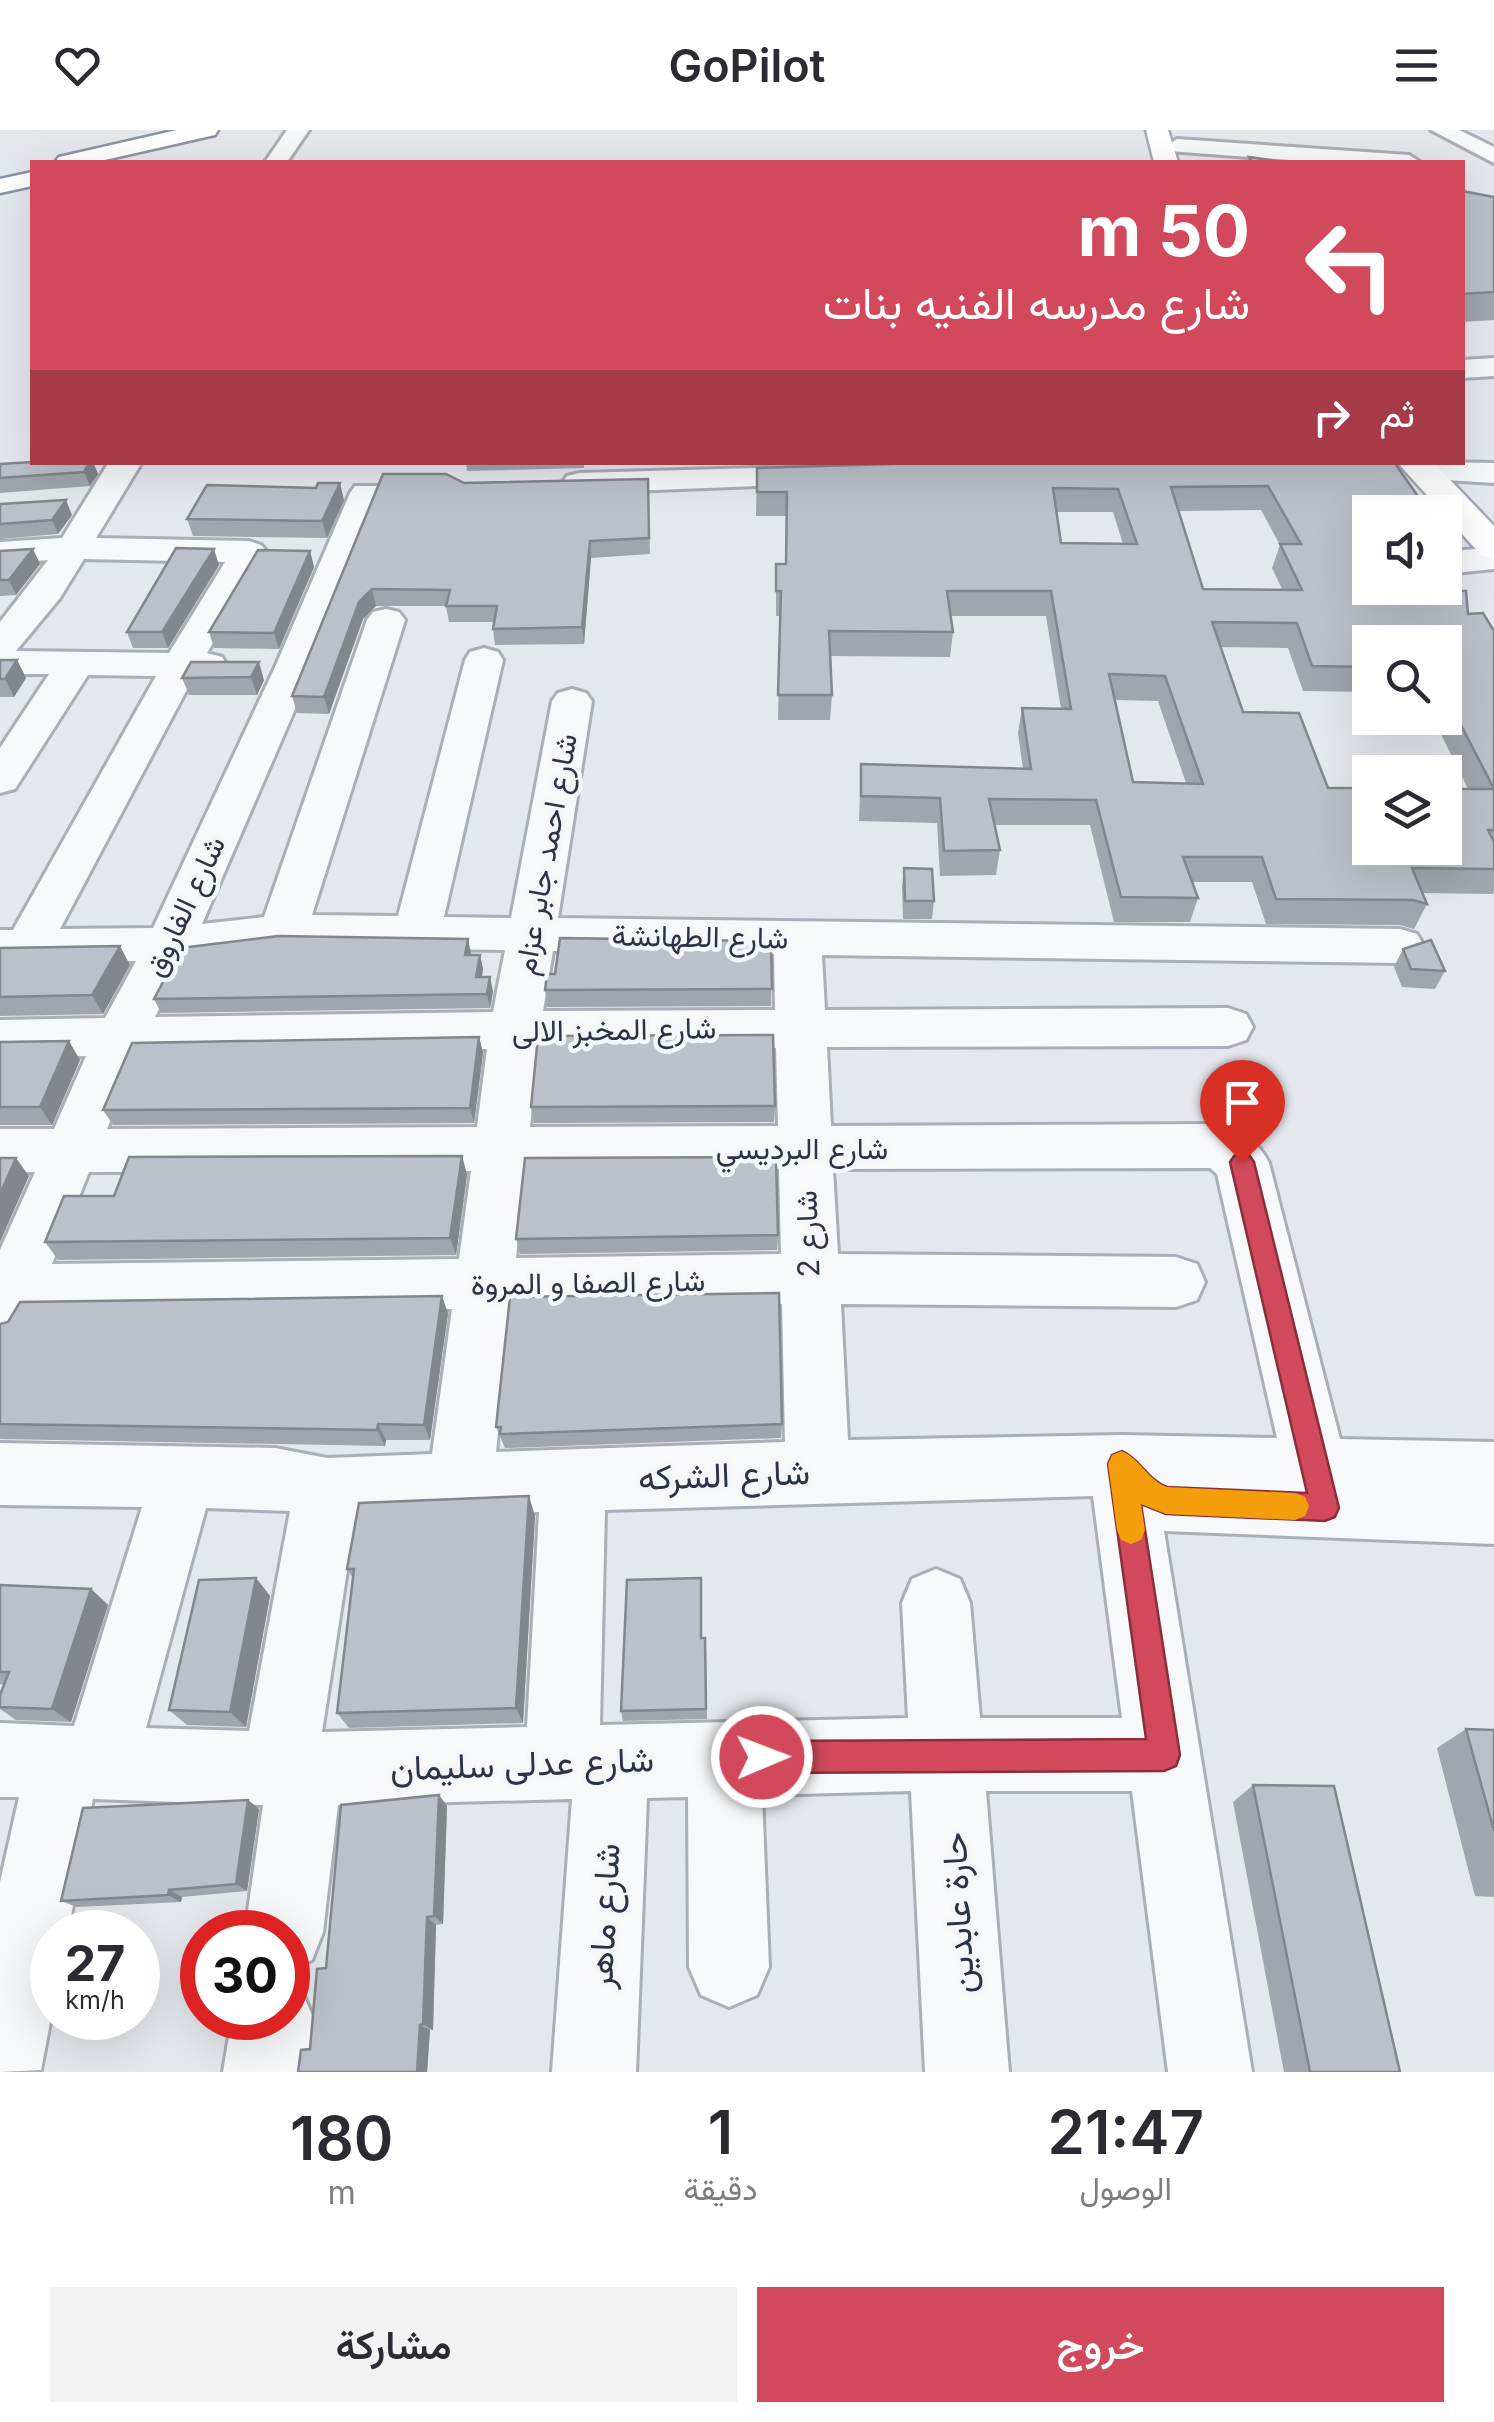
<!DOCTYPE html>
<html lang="ar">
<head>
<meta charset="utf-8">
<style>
  :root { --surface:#fff; --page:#f2f2f3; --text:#2b2b33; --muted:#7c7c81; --accent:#d1495b }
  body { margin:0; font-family:Inter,Vazirmatn,sans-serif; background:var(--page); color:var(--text); direction:rtl; height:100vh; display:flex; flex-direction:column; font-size:38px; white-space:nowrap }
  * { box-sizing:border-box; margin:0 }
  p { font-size:32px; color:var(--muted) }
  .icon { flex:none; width:55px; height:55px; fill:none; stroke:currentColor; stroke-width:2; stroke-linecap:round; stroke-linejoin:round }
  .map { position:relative; height:1942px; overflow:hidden; direction:ltr }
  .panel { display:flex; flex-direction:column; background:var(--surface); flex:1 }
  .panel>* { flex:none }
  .hud { position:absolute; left:30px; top:30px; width:1435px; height:305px; border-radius:0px; box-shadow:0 10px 40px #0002; direction:rtl; background:#d1495b; color:#fff; overflow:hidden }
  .buttons { position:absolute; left:1352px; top:365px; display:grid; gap:20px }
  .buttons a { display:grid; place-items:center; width:110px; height:110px; border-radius:0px; background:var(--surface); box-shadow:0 10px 40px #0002; font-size:50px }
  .speed { position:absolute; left:30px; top:1780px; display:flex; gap:20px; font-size:50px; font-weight:700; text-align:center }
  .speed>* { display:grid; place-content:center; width:130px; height:130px; border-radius:50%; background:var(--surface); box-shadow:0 10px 40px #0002; line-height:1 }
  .speed small { font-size:25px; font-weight:400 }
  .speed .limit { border:15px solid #d22; background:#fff; color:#111 }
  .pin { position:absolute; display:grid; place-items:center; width:85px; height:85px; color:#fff; margin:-102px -42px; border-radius:50% 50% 50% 0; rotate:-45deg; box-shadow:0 0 10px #0007 }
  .pin .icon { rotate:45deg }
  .me { position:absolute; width:110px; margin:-55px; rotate:89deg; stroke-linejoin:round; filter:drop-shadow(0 0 8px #0008) }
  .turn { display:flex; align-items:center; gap:35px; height:210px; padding:0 50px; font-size:45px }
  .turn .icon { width:130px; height:130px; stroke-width:2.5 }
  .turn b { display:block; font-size:70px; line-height:85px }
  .then { display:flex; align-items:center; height:95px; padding:0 50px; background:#0003; gap:20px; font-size:38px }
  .eta { display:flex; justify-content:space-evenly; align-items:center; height:170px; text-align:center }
  .eta b { font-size:60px; font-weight:600; line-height:70px }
  .cta { display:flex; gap:20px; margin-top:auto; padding:20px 50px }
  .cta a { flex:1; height:115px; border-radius:0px; background:var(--accent); color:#fff; font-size:40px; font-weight:600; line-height:115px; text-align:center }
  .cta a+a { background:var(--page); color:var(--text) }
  header { display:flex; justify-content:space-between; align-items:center; height:130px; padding:0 50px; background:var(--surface); font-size:45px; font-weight:600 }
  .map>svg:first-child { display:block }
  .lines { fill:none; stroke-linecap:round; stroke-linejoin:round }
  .minor-casing { stroke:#a9aeb7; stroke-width:6 }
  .major-casing { stroke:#a3abb8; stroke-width:5 }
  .highway-casing { stroke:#8b94a3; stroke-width:5 }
  .minor { fill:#f7f8fa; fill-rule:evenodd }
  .major { fill:#fff; fill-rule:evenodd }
  .highway { fill:#fff; fill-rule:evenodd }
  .wall { fill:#a1a5ae; fill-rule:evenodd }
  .shaded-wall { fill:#83868d }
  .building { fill:#bbc0ca; stroke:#83868d; stroke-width:2.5; fill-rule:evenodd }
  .route { fill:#d1495b; stroke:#882f3b; stroke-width:2.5 }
  .slow { fill:#f59e0b }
  .labels { text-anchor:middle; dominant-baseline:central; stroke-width:9; stroke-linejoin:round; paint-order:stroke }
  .street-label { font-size:30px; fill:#2b3445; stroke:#f4f6f9 }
  .near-street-label { font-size:35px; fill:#2b3445; stroke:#f4f6f9 }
</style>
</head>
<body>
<header><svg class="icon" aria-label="menu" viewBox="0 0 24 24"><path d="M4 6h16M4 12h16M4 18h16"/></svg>GoPilot<svg class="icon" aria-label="heart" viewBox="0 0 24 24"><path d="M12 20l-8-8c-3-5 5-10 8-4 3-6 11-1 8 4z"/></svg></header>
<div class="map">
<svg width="1494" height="1942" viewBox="0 0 1494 1942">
  <rect width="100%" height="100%" fill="#e4e7ec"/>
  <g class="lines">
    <defs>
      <g id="minor">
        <path d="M287,0h22l-22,32h-22z"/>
        <path d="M1431,0h28l35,17v16z"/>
        <path d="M1177,9l232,16 11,7h-103l-148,-11 -3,-5z"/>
        <path d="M1494,228v18l-32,2v-18z"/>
        <path d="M109,332h33l-46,76 153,3 12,4 6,7 -60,101 15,4 5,8 -5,8 -28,3 -134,253 93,-1 123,-263 74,-172 5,-7h24l5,7 -70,172 -112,259 62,-7 103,-297 6,-8 13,-3 13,3 6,8 -93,295 86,1 67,-256 5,-8 14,-4 14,4 5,8 -59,257 67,1 41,-217 6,-8 14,-4 14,4 6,8 -34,217 842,11 17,5 7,12 -7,12 -17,5 -578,-8 3,55 403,-2 18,6 7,13 -7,13 -18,6 -401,1 4,79 390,-2c23,8 37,18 48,39l71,276 154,3v102l-330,-13 88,541h-84l-36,-281h-146l23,281h-84l-14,-281 -149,4 7,172 -12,28 -28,12 -28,-12 -12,-28 -1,-170 -41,1 -11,274h-84l20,-273 -234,6 -15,127 -11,28 -24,10v-38h-43l18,-127 -170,-6 -25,133h-16v80l-11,58 -41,2v-190l19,-85h-19v-74l74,3 68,-219 -142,-2v-62l275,5 52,10 105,-4 20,-145 -421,6 -10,20 -21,8v-93l35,-78 -35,1v-44h54l32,-73 -86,2v-38l105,-2 31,-57 -136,3v-34h13l143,-254 -68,-1 -73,114 -15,4v-45l49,-74h-49v-52l48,-62 -48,4v-22l62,-4zM84,429l141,3 -56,91 -153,-2 44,-53zM283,817l222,3 -12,62 -338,5 30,-58zM553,821l221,3 1,56 -232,1zM776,918l2,78 -248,1 8,-78zM487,919l-10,78 -370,2 31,-74zM1210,1038l7,6 60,264 -156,-3 -273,5 -7,-136 335,3 21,-7 8,-18 -8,-18 -21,-7 -338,-3 -5,-85zM779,1039l2,85 -265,4 9,-88zM471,1041l-12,88 -407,5 37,-92zM782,1174l3,138 -289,10 15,-144zM1093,1366l29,222h-142l-10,-115 -10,-24 -24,-10 -24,10 -10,24 6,115 -308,7 5,-215zM206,1378l84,3 -41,220 -103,-3zM539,1382l-12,215 -205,5 33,-213z"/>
        <path d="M1441,332l53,1v20l-64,-4 -4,-7 4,-7z"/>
        <path d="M826,336l12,3 4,7 -4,7 -259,10 -12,-3 -5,-7 5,-7 12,-3z"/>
        <path d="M1494,417v22l-49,5v-22z"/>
        <path d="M288,1854l13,5 12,29 -6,54h-84l9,-54h56z"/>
      </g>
      <g id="major">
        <path d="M1146,0h22l10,32h-24z"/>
        <path d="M1397,332h36l61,64v32l-13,-3z"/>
      </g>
      <g id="highway">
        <path d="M177,0h41l-3,5 -119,27h-41l4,-5z"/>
        <path d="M32,42v14l-32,7v-14z"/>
      </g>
    </defs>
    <!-- minor casing -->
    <use href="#minor" class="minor-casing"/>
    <!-- major casing -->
    <use href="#major" class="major-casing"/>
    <!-- highway casing -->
    <use href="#highway" class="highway-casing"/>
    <!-- minor -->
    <use href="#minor" class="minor"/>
    <!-- major -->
    <use href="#major" class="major"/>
    <!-- highway -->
    <use href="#highway" class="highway"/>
  </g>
  <!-- wall -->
  <g class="wall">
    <path d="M1462,61l32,6v123l-32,2z"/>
    <path d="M32,332h61l5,12 -8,12 -90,7v-29z"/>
    <path d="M466,332h118v6l-117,3z"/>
    <path d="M707,332h42v2l-42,1z"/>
    <path d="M1394,332l-24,50 53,79 45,23 26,17v261l-1,2 -71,-1 5,11 -13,25 -14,-4 -134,-1 -14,-42h-60l6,16 -8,24h-76l-24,-97h-95l5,25 -4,25 -56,1 -3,-53 -78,-2 2,-57 162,5 -5,-36 4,-25 39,1 -15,-93h-95l2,16 -3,25 -120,-1 2,39 -2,25h-52l2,-104h-4v-52h10v-48h-30l1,-48 183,-4zM1261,380l19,35 -8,23 10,21h-79l-25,-78zM1056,382h57l10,32 -62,-1zM1370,512h75v76h-12l35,71 -140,-1 -85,-76 -23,-65 68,1 15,43 67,1zM1115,570l43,1 28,82 -53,-1z"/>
    <path d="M383,344l81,9 184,-4 2,75 -59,4 -7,86 -89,1 -2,-16 1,-7h-45l-3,-16h-70l-13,13 -34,95 -32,-1 -5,-17z"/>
    <path d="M316,358l28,12 -17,38 -134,-2 -6,-17z"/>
    <path d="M0,374l72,11 -14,19 -58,5z"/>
    <path d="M0,421l40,13 -24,31 -16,1z"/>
    <path d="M310,421l4,16 -35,82 -65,-1 -5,-16z"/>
    <path d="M219,435l-51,83h-35l-6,-16z"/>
    <path d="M0,530h17l9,18 -12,19h-14z"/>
    <path d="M191,532l73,18 -7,15h-68l-7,-17z"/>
    <path d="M904,738l30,33 -2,18h-29l-1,-33z"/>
    <path d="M771,811v65l-224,1 -2,-17 10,-16z"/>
    <path d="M0,818l130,17 -27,49 -103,2z"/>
    <path d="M1403,819l42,22 -10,18 -33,-2 -8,-20z"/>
    <path d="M471,825h9l3,14 -1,8 11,14 -3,17 -329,5 -7,-14z"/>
    <path d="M479,907l4,16 -9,70 -361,2 -10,-15z"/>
    <path d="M0,912l80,18 -28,65h-52z"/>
    <path d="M775,976l-1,16 -240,1 -3,-16z"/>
    <path d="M462,1026l5,19 -11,80 -398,5 -13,-18 69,-46z"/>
    <path d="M778,1105l-1,15 -257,4 -4,-15z"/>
    <path d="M448,1183l-18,127h-44l-1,6 -385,-7v-115z"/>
    <path d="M782,1294l-1,14 -276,10 -9,-21z"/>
    <path d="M535,1386l-12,207 -174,5 -12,-15 16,-135 -6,-9z"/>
    <path d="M256,1448l14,18 -24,131 -59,-2 -18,-15z"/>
    <path d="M0,1455l91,4 17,16 -37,117 -55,-2 -16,-11v-14l4,-10 -4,-1z"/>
    <path d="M702,1460v48l4,11 1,70 -84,2 -2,-10z"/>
    <path d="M1466,1599l28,1v167l-19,-1 -38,-148z"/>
    <path d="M1253,1655l147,287h-116l-51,-270z"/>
    <path d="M248,1670l11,9 -12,82 -65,6 -1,5 -104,5 -16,-6z"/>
    <path d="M447,1676l-4,118 -7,1 -3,105h-3l-3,42h-129l12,-23 16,-81z"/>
  </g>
  <!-- shaded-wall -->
  <g class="shaded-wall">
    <path d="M90,332h3l5,12 -8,12 -6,-14z"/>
    <path d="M340,353l4,17 -17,38 -5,-17z"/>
    <path d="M66,370l6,15 -14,19 -6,-14z"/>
    <path d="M590,411l1,17 -7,86 -2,-17z"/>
    <path d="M33,419l7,15 -24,31 -7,-15z"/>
    <path d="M214,419l5,16 -51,83 -6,-16z"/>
    <path d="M310,421l4,16 -35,82 -5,-16z"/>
    <path d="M372,459l4,17 -13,13 -34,95 -5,-17 35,-95z"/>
    <path d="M17,530l9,18 -12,19 -9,-18z"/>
    <path d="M259,532l5,18 -7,15 -6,-18z"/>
    <path d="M468,809l3,14 -3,16 -3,-14z"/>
    <path d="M120,816l10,19 -27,49 -11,-19z"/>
    <path d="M480,825l3,14 -4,22 -3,-14z"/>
    <path d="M490,847l3,14 -3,17 -3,-14z"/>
    <path d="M479,907l4,16 -9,70 -4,-15z"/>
    <path d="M69,911l11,19 -28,65 -12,-18z"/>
    <path d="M462,1026l5,19 -11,80 -6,-17z"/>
    <path d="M16,1028l13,18 -29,66v-48z"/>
    <path d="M442,1166l6,17 -18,127 -6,-15z"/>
    <path d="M378,1294l8,16 -1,6 -8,-16z"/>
    <path d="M529,1366l6,20 -12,207 -7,-15z"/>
    <path d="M256,1448l14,18 -24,131 -16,-15z"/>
    <path d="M91,1459l17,16 -37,117 -19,-13z"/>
    <path d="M439,1665l8,11 -4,118 -9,-8z"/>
    <path d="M248,1670l11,9 -12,82 -11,-7z"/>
    <path d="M169,1760l13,7 -1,5 -13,-7z"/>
    <path d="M427,1787l9,8 -3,105 -10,-6z"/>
    <path d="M420,1895l10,5 -3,42h-10z"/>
  </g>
  <!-- building -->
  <g class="building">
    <path d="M1249,27l34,5h-31z"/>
    <path d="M1462,61l32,6v95l-32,2z"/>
    <path d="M32,332h58l-6,10 -84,6v-14z"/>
    <path d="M958,332h436l35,50h-59v76h51l2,3h43l2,23 15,-1 11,18v158l-49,-95v-52h-75v25l-58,-1 -15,-43 -85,-1 31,90 56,1 29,75h42v60h75v-59h49v41h-6l6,12v27l-82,-1 15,36 -14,-4 -137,-1 -14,-42h-79l15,41 -77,-1 -25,-97 -107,-1 11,51 -56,1 -4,-53 -79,-2v-32l170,5 -9,-61 49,1 -20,-118h-104l6,41 -124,-1 3,64h-54l3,-104h-5v-27h10l1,-72h-30v-24zM1268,356l33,58h-21l22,46 -99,-1 -32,-102zM1053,358l65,1 19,55 -76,-1zM1109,544l56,2 38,108 -70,-2z"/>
    <path d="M383,344h63l18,9 184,-4 1,59 -59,3 -8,86 -89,2 4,-23h-51l4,-16 -78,-1 -13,13 -35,95 -32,-1z"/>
    <path d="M318,353h22l-18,38 -135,-2 20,-34 109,3z"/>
    <path d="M66,370l-14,20 -52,4v-20z"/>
    <path d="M176,418l38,1 -52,83h-35z"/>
    <path d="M33,419l-24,31h-9v-29z"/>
    <path d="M258,420l52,1 -36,82 -65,-1z"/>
    <path d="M0,530h17l-12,19h-5z"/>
    <path d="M191,532h68l-8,15 -69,1z"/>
    <path d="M904,738l28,1 2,32h-29z"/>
    <path d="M278,806l190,3 -3,16h15l-4,22h14l-3,17 -333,5 27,-51z"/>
    <path d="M560,808l211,3 1,48 -227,1 2,-16h8z"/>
    <path d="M1431,810l14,31 -34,-2 -8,-20z"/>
    <path d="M120,816l-28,49 -92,2v-49z"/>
    <path d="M773,905l2,71 -244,1 7,-71z"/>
    <path d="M479,907l-9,71 -367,2 29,-67z"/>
    <path d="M69,911l-29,66h-40v-65z"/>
    <path d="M462,1026l-12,82 -405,4 19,-46h50l15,-39z"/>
    <path d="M776,1027l2,78 -262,4 9,-81z"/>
    <path d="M0,1028h16l-16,36z"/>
    <path d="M779,1163l3,131 -282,10 1,-7h-5l14,-130z"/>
    <path d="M442,1166l-18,129 -46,-1 -1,6 -377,-6v-100l8,-2 12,-20z"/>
    <path d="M529,1366l-13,212 -179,5 17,-144h-7l12,-66z"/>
    <path d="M256,1448l-26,134 -61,-2 30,-130z"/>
    <path d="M701,1448v60h4l1,71 -85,2 6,-131z"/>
    <path d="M0,1455l91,4 -39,120 -52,-2v-12l9,-23h-9z"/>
    <path d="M1466,1599l28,1v101z"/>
    <path d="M1253,1655l81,1 66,286h-90z"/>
    <path d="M439,1665l-5,121 -7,1 -4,107 -3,1 -3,47h-119l3,-22 9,-1 7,-80 9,-1 15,-163z"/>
    <path d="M248,1670l-12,84 -67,6 -1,5 -107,6 22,-93z"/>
  </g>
  <!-- route -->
  <path class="route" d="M1242,1023l8,3 4,6 85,346 -4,9 -10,4 -159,-7 -25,-10 39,251 -4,11 -12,5 -402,2 -12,-5 -4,-11 4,-11 12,-5 384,-2 -38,-275 4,-9 10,-4c18,8 26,29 45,36l140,6 -77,-331 4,-6z"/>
  <!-- slow -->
  <path class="slow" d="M1122,1321c18,8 26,29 45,36l128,6 10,4 4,9 -4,10 -10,4 -129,-6 -25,-10 4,26 -4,10 -10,4 -10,-4 -4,-10 -9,-66 4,-9z"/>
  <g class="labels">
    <!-- street labels -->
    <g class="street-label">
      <text transform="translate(545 724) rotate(-80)">شارع احمد جابر عزام</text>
      <text transform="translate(184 776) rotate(-65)">شارع الفاروق</text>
      <text transform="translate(700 806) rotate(1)">شارع الطهانشة</text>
      <text transform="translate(614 899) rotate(-1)">شارع المخبز الالى</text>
      <text x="802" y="1018">شارع البرديسي</text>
      <text transform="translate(807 1104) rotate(-92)">شارع 2</text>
      <text transform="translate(588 1152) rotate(-1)">شارع الصفا و المروة</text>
    </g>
    <!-- near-street labels -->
    <g class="near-street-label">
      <text transform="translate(724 1344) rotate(-2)">شارع الشركه</text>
      <text transform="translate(522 1633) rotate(-2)">شارع عدلى سليمان</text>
      <text transform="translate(957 1783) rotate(-93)">حارة عابدين</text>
      <text transform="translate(603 1786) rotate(-87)">شارع ماهر</text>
    </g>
  </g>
</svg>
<div class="buttons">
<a><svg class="icon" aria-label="sound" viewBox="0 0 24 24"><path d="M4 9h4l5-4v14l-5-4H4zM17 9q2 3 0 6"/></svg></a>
<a><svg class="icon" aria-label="search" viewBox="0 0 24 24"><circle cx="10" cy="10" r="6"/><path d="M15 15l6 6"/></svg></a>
<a><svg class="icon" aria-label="layers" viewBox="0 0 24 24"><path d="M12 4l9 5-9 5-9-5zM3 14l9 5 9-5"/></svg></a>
</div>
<div class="speed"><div>27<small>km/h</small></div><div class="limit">30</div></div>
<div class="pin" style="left:1242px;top:1032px;background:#d93025"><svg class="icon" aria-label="arrive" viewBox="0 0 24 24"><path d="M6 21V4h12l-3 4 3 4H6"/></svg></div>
<svg class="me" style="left:762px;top:1627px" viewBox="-20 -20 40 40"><circle r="17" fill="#d1495b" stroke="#fff" stroke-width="3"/><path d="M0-11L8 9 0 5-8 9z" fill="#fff"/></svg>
<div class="hud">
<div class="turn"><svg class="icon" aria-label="left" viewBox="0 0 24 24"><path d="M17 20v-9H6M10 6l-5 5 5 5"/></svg><div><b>50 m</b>شارع مدرسه الفنيه بنات</div></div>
<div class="then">ثم<svg class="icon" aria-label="right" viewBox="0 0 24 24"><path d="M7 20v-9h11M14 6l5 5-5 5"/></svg></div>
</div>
</div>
<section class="panel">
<div class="eta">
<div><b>21:47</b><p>الوصول</p></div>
<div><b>1</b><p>دقيقة</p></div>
<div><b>180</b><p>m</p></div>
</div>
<div class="cta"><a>خروج</a><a>مشاركة</a></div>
</section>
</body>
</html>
